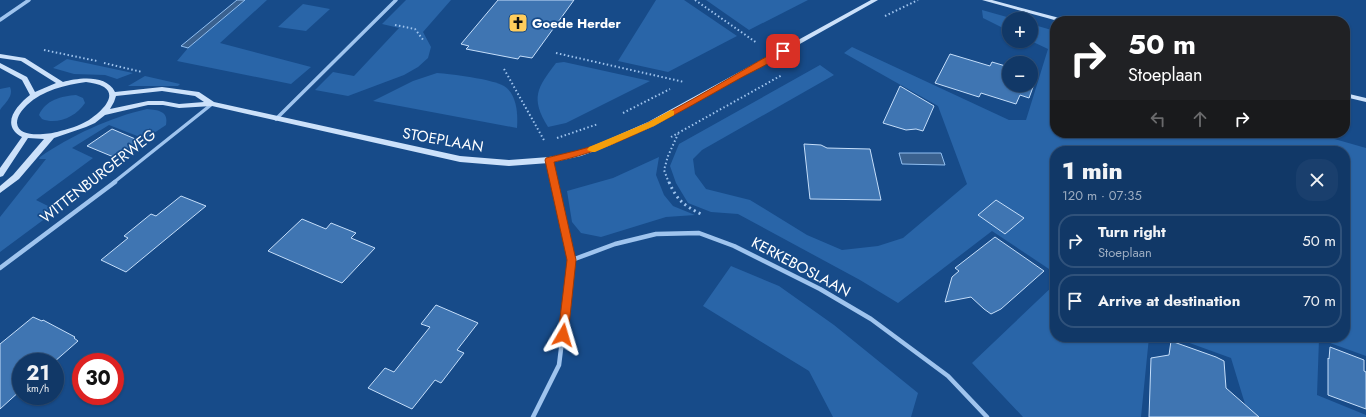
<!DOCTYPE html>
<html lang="en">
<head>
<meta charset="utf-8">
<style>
  :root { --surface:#113867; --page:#1a3f6d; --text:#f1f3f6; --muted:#9cacc0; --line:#30527b }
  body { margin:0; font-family:Jost,sans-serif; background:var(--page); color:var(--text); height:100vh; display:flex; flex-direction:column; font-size:15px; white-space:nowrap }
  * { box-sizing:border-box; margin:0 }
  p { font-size:13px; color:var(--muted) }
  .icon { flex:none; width:22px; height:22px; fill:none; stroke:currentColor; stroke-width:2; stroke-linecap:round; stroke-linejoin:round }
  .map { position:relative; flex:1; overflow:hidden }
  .drawer { position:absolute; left:1050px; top:146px; width:300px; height:196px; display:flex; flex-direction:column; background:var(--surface); border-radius:16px; box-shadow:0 1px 3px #0004,0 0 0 1px var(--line) }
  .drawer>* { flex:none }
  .guide { position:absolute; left:1050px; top:16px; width:300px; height:122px; border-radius:16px; box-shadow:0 1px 3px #0004,0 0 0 1px var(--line); background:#202124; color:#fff; overflow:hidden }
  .tools { position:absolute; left:1002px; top:12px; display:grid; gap:8px }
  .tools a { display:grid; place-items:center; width:36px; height:36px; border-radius:50%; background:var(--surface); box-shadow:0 1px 3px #0004,0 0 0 1px var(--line); font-size:20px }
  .speed { position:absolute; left:12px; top:353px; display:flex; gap:8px; font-size:20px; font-weight:700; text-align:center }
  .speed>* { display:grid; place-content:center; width:52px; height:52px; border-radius:50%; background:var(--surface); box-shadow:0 1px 3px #0004,0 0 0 1px var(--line); line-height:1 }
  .speed small { font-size:10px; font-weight:400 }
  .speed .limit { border:6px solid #d22; background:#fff; color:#111 }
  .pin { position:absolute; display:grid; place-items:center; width:34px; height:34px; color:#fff; margin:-17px; border-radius:8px; box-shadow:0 2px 6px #0006 }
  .me { position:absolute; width:44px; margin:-22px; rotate:7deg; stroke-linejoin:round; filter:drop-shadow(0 0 3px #0008) }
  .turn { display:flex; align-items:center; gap:14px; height:84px; padding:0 12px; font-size:18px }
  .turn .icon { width:52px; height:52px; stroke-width:2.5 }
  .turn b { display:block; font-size:28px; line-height:34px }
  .lanes { display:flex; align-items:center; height:38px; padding:0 12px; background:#0003; justify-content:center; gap:20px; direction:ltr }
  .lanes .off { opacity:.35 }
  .round { display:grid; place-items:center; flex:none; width:42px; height:42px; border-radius:16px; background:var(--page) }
  .headline { display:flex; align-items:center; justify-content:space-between; height:68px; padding:0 12px }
  h1 { font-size:24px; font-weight:800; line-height:30px }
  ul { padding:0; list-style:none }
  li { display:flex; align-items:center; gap:12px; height:54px; margin:0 8px 6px; padding:0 4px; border:2px solid var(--line); border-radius:16px }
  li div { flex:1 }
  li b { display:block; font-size:15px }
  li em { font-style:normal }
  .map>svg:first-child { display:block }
  .green { fill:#2965a8 }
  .water { fill:#3a618f; stroke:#91bff1 }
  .building { fill:#3f75b2; stroke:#c5defa }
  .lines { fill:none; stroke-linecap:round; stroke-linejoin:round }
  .path-far1 { stroke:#9fc4ee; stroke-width:2; stroke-dasharray:1.5 2.5; stroke-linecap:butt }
  .path { stroke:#9fc4ee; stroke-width:3; stroke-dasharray:2 3.5; stroke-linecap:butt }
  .street-far1 { stroke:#9fc4ee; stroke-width:3.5 }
  .street { stroke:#9fc4ee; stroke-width:4.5 }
  .secondary { fill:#cce1fa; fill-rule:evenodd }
  .route { fill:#ea580c; stroke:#983908 }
  .slow { fill:#f59e0b }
  .labels { text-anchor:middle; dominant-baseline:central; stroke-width:3.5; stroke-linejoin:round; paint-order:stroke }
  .far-poi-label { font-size:13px; font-weight:bold; fill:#fff; stroke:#174b89; text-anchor:start }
  .street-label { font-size:15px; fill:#fff; stroke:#174b89 }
</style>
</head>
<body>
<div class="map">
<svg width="1366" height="417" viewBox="0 0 1366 417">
  <rect width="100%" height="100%" fill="#174b89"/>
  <!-- green -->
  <g class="green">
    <path d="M245,0h22l-47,43 91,24 -20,17 -114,-23 11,-13z"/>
    <path d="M406,0h45l-28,32 8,15 -3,11 -10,9 -14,8 -56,21 -33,-6 18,-18 21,4 45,-48 -17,-4z"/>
    <path d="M656,0h28l53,36 -69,36 -50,-11z"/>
    <path d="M706,0h102l-59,30z"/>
    <path d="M303,4l27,5 -24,22 -28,-4z"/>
    <path d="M982,10l32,9h-5v12l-26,-13z"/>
    <path d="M1031,24l24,7v102h275l1,5 35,10v208l-47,-17 -2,56 49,20v2h-117l-18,-59 -58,-21h172v-186h-290v122l-63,-42 -94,72 -38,-23 -122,-66 -27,-2 -23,-9 -12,-20 -6,-17 9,-22 141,-79 14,10 -132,75 -9,9 2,15 11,15 44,11 57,35 35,15 36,-4 25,-8 64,-54 -29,-78 -94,-53 8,-6 157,73h17l22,-71 -17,-8z"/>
    <path d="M67,59l66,14 -16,6 -12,-4 -31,-1 -21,-6z"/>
    <path d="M564,62l86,19 -84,42 -18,4c-18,-29 -11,-39 8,-64z"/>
    <path d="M437,73c14,1 55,6 67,13 13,8 14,28 13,42l-144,-27 40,-20z"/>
    <path d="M145,76l35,8 -2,2h-50z"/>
    <path d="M10,87c4,9 -5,16 -10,23v-21z"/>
    <path d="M76,95l7,3 2,5c-9,14 -28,22 -43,16l-3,-4c6,-15 23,-19 37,-20z"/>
    <path d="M147,109c11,1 22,2 19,16l-21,14 -36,-14 -37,23 21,10 -57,42 12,6 -1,2 7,4 -54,40v-35l46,-58h-7l1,-2c30,-21 71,-40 107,-48z"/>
    <path d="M659,157l-3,18 8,20 9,11 22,9 -29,2 -65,20 -20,-4 -9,-11 -5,-31 46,-13z"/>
    <path d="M731,266l48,20 55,39 84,68 -7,24h-78l-24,-46 -106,-65z"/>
    <path d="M1055,284v53h94l-8,80h-118l-51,-54z"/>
  </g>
  <!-- water -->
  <g class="water">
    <path d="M237,0h8l-57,48 -7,-2z"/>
    <path d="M899,153h42l4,12 -43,-1z"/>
  </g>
  <!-- building -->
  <g class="building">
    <path d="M498,0h76l-42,58 -12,-2 -2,3 -52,-10 3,-3 -8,-2z"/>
    <path d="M950,54l40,12 2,-4 17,5v18h22v-11l6,2 -8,22 -9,-3 -4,9 -35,-11 -2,4 -44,-14z"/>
    <path d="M900,86l34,20 -11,25 -7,-2 -10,1 -23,-7z"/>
    <path d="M112,129l28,12 -24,17 -29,-12z"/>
    <path d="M804,144l17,1 6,3 43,1 11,51 -71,-1z"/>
    <path d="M181,196l25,10 -80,66 -25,-12 27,-22 -4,-2 27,-22 5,2z"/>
    <path d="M996,200l28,18 -19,16 -27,-19z"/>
    <path d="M302,219l24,10 5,-6 25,10 -5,5 24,10 -33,35 -74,-32z"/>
    <path d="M995,237l49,34 -43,38 -10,5 -7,-5 -13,-12 -26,5 7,-25 7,-6 -4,-3z"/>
    <path d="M436,305l42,18 -21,27 7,3 -23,30 -6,-3 -23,29 -44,-21 17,-20 9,4 36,-45 -9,-3z"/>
    <path d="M33,317l9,4 1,-1 32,17 -1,1 4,3 -24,21h-33v28l-21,19v-65z"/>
    <path d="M1171,341l45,16 8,4 2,27 33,29h-110l2,-59 18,-3z"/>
    <path d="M1330,347l34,13v11l2,1v37l-38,-14v-37l1,1z"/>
  </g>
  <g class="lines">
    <!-- path-far1 -->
    <g class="path-far1">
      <path d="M695,0l62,43"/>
      <path d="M885,16l33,-16"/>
      <path d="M395,25l20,4 9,12"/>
      <path d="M44,50l53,11"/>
      <path d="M556,53l128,29"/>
      <path d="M104,63l38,9"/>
      <path d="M504,69l41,73"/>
      <path d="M623,113l47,-24"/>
      <path d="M671,137l111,-62"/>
      <path d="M557,138l41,-14"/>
      <path d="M669,183l-5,-13 4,-14 10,-22"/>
    </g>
    <!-- path -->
    <path class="path" d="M669,182c8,18 14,23 32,32"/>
    <!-- street-far1 -->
    <g class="street-far1">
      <path d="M0,20l29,-20"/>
      <path d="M276,119l120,-119"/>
      <path d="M549,160l5,23"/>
      <path d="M113,183l99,-79"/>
    </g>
    <!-- street -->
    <g class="street">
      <path d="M572,260l43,-16 41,-10 43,-1 35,13 86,43 51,30 77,57 39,41"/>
      <path d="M0,268l115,-86"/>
      <path d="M533,417l26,-52 13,-105 -18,-78"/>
    </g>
    <!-- secondary -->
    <g class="secondary">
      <path d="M871,0h7l-224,126 -43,19 -30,11 -32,7 -40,3 -49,-4 -248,-56 -33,2 -16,-3h-15l-43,10 -10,8 -9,4 -32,11 -35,41 -19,14v-7l13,-11 31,-36 -16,-1 -25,38 -3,1v-9l22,-31c-22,-12 -6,-31 8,-42l-8,-15 -22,-12v-5l27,14 8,15 21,-9 -35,-22 -21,-3v-4l25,4 38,24c15,-4 43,-8 52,10l47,-5 37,5 15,10 246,54 49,4 40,-3 28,-5 28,-11 43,-19zM86,82c6,1 13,2 18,5 15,10 -6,27 -15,33 -10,6 -21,9 -32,12 -9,2 -39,7 -40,-9 0,-7 5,-13 10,-18 16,-15 38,-20 59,-23zM162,91l33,5 9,6 -25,2 -16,-3h-15l-38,8 4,-7 2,-6z"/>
      <path d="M982,0h10l75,20 1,1h-10z"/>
      <path d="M1345,93l21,5v4l-21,-5z"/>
    </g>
  </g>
  <!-- route -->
  <path class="route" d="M780,49h6l1,2c-9,9 -38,22 -50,29 -59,33 -116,68 -183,82l22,98 -8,75 -1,3 -4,2 -4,-2 -1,-3 9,-75 -22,-100 1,-2c20,-5 40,-9 59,-16 61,-24 118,-61 175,-93z"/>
  <!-- slow -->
  <path class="slow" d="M671,110l3,1v4l-20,11 -59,26h-3l-5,-2 2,-3 60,-25z"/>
  <!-- icons -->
  <defs>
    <symbol id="church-square" viewBox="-11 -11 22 22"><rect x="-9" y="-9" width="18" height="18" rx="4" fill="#ffcd5c" stroke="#174b89"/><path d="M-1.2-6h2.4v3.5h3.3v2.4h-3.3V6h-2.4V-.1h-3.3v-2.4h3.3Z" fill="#111"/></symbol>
  </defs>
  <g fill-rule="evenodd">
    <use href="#church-square" x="507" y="12" width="22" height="22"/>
  </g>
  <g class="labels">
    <!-- far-poi labels -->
    <g class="far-poi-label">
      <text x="532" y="23">Goede Herder</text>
    </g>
    <!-- street labels -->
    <g class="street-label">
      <text transform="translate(443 140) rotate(10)">STOEPLAAN</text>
      <text transform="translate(98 176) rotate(-38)">WITTENBURGERWEG</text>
      <text transform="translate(801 267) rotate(28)">KERKEBOSLAAN</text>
    </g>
  </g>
</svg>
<div class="tools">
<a>+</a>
<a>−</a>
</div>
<div class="speed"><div>21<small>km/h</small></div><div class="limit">30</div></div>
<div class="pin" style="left:783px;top:51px;background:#d93025"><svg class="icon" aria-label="arrive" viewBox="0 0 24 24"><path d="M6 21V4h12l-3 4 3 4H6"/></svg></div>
<svg class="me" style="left:563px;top:335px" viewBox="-20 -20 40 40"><path d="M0-17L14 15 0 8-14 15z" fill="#ea580c" stroke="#fff" stroke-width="4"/></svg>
<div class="guide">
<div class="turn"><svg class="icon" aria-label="right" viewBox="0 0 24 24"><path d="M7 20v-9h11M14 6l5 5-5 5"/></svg><div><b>50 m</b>Stoeplaan</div></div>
<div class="lanes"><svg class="icon off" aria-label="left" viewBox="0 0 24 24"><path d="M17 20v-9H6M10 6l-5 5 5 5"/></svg><svg class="icon off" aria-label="ahead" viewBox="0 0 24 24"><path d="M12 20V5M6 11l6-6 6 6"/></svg><svg class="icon" aria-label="right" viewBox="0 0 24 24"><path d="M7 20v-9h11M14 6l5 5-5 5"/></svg></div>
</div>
<section class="drawer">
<div class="headline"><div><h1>1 min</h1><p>120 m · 07:35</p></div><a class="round"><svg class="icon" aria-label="close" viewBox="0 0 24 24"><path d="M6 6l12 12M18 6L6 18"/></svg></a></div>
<ul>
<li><svg class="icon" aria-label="right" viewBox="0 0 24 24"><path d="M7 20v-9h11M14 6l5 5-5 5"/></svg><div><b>Turn right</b><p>Stoeplaan</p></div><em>50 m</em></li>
<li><svg class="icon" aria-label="arrive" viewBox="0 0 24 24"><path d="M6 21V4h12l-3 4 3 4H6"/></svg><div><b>Arrive at destination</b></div><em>70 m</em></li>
</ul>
</section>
</div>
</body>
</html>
